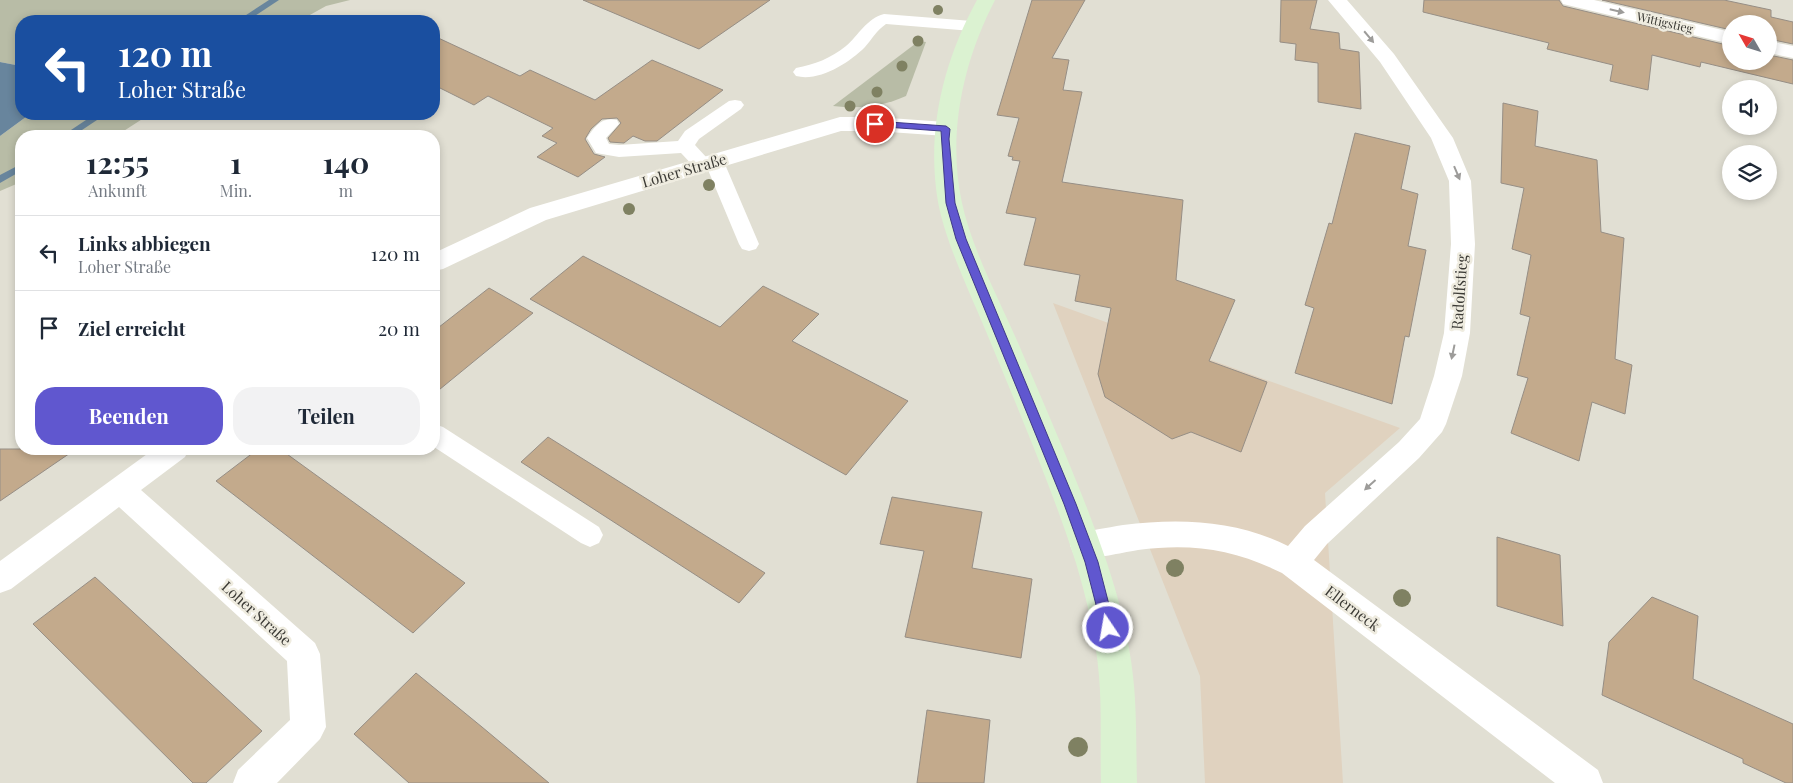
<!DOCTYPE html>
<html lang="de">
<head>
<meta charset="utf-8">
<style>
  :root { --surface:#fff; --page:#f2f2f3; --text:#1f2937; --muted:#747a83; --line:#e0e1e3; --accent:#6057cf }
  body { margin:0; font-family:"Playfair Display",serif; background:var(--page); color:var(--text); height:100vh; display:flex; flex-direction:column; font-size:19px; white-space:nowrap }
  * { box-sizing:border-box; margin:0 }
  p { font-size:16px; color:var(--muted) }
  .icon { flex:none; width:28px; height:28px; fill:none; stroke:currentColor; stroke-width:2; stroke-linecap:round; stroke-linejoin:round }
  .map { position:relative; flex:1; overflow:hidden }
  .details { position:absolute; left:15px; top:130px; width:425px; height:325px; display:flex; flex-direction:column; background:var(--surface); border-radius:20px; box-shadow:0 2px 8px #0003 }
  .details>* { flex:none }
  .banner { position:absolute; left:15px; top:15px; width:425px; height:105px; border-radius:20px; box-shadow:0 2px 8px #0003; background:#1a4fa0; color:#fff; overflow:hidden }
  .needle { width:32px; rotate:309deg }
  .tools { position:absolute; left:1722px; top:15px; display:grid; gap:10px }
  .tools a { display:grid; place-items:center; width:55px; height:55px; border-radius:50%; background:var(--surface); box-shadow:0 2px 8px #0003; font-size:25px }
  .pin { position:absolute; display:grid; place-items:center; width:42px; height:42px; color:#fff; margin:-21px; border:2px solid #fff; border-radius:50%; box-shadow:0 1px 5px #0007 }
  .me { position:absolute; width:55px; margin:-28px; rotate:348deg; stroke-linejoin:round; filter:drop-shadow(0 0 4px #0008) }
  .turn { display:flex; align-items:center; gap:18px; height:105px; padding:0 20px; font-size:22px }
  .turn .icon { width:65px; height:65px; stroke-width:2.5 }
  .turn b { display:block; font-size:35px; line-height:42px }
  .eta { display:flex; justify-content:space-evenly; align-items:center; height:85px; text-align:center }
  .eta b { font-size:30px; font-weight:700; line-height:35px }
  .button { display:flex; gap:10px; margin-top:auto; padding:10px 20px }
  .button a { flex:1; height:58px; border-radius:20px; background:var(--accent); color:#fff; font-size:20px; font-weight:700; line-height:58px; text-align:center }
  .button a+a { background:var(--page); color:var(--text) }
  ul { padding:0; list-style:none }
  li { display:flex; align-items:center; gap:15px; height:75px; padding:0 20px; border-top:1px solid var(--line) }
  li div { flex:1 }
  li b { display:block; font-size:19px }
  li em { font-style:normal }
  .map>svg:first-child { display:block }
  .commercial { fill:#e0d2bf }
  .green { fill:#b8bca6 }
  .water { fill:#68859d }
  .lines { fill:none; stroke-linecap:round; stroke-linejoin:round }
  .stream { fill:#68859d; fill-rule:evenodd }
  .building { fill:#c3aa8c; stroke:#968e85 }
  .service { fill:#fff; fill-rule:evenodd }
  .minor { fill:#fff; fill-rule:evenodd }
  .secondary { fill:#dbf2d1; fill-rule:evenodd }
  .tree { fill:#7f8162 }
  .oneway { fill:#9d9c9a }
  .route { fill:#6057cf; stroke:#3e3987 }
  .labels { text-anchor:middle; dominant-baseline:central; stroke-width:5; stroke-linejoin:round; paint-order:stroke }
  .far-street-label { font-size:12px; fill:#3b3a35; stroke:#efece0 }
  .street-label { font-size:15px; fill:#3b3a35; stroke:#efece0 }
</style>
</head>
<body>
<div class="map">
<svg width="1793" height="783" viewBox="0 0 1793 783">
  <rect width="100%" height="100%" fill="#e1dfd3"/>
  <!-- commercial -->
  <path class="commercial" d="M1053,303l347,125 -75,65 18,290h-138l-5,-107z"/>
  <!-- green -->
  <g class="green">
    <path d="M0,0h350l-24,6 -27,15h-278v45l-21,-4z"/>
    <path d="M919,41l7,1 -20,54c-25,11 -46,13 -73,10z"/>
    <path d="M30,114h120l-34,22h-95v46l-21,9v-55z"/>
  </g>
  <!-- water -->
  <path class="water" d="M0,62l21,4v48h9l-30,22z"/>
  <g class="lines">
    <!-- stream -->
    <g class="stream">
      <path d="M269,0h10l-32,21h-10z"/>
      <path d="M95,114h11l-33,22h-11z"/>
      <path d="M21,164v7l-21,12v-8z"/>
    </g>
  </g>
  <!-- building -->
  <g class="building">
    <path d="M583,0h187l-71,49z"/>
    <path d="M1032,0h53l-33,58 17,2 -6,30 19,2 -20,90 121,18 -7,80 59,20 -26,61 58,21 -26,70 -50,-20 -19,7 -67,-42 -7,-23 13,-66 -36,-7 5,-26 -56,-10 12,-47 -30,-5 14,-52 -8,-1 1,-3 -5,-1 11,-38 -22,-3z"/>
    <path d="M1281,0h36l-7,29 29,4 1,16 19,3 2,57 -43,-7v-39l-23,-3 1,-16 -16,-2z"/>
    <path d="M1424,0h135l4,6 168,40v15h38v-6l24,5v24l-92,-22 -1,5 -48,-12 -4,35 -38,-9 3,-16 -66,-16 2,-6 -126,-31z"/>
    <path d="M1602,0h122l47,10v7l22,5v22l-24,-5v-15h-38v6z"/>
    <path d="M434,36l86,40 10,-6 65,30 57,-40 71,30 -66,51h-12l-12,-5 -9,7 -14,-1 -2,-4 13,-15 -4,-5 -15,1 -11,10 -6,10 9,15 11,3 -27,20 -41,-20 20,-14 -15,-7 11,-8 -65,-32 -14,9 -40,-20z"/>
    <path d="M1503,103l35,8 -3,35 62,14 4,72 23,6 -9,121 17,6 -7,49 -33,-12 -13,59 -68,-28 17,-55 -11,-3 13,-58 -10,-3 11,-59 -19,-6 12,-61 -23,-5z"/>
    <path d="M1355,133l55,13 -9,43 17,5 -10,52 18,4 -17,87 -4,-1 -13,68 -97,-31 19,-65 -9,-3 24,-82 3,1z"/>
    <path d="M583,256l137,71 43,-41 56,28 -27,27 116,60 -62,74 -316,-176z"/>
    <path d="M489,288l44,25 -99,81v-63z"/>
    <path d="M548,437l217,136 -26,30 -218,-141z"/>
    <path d="M0,449h76l-76,52z"/>
    <path d="M258,449h22l185,134 -52,50 -197,-152z"/>
    <path d="M892,497l90,15 -10,56 60,11 -11,79 -116,-21 19,-86 -44,-7z"/>
    <path d="M1497,537l63,18 3,71 -66,-20z"/>
    <path d="M95,577l167,154 -56,52h-13l-160,-159z"/>
    <path d="M1652,597l46,19 -5,63 100,45v59h-7l-43,-20v-4l-141,-64 7,-53z"/>
    <path d="M416,673l66,54 67,56h-140l-55,-49z"/>
    <path d="M927,710l63,10 -6,63h-67z"/>
  </g>
  <g class="lines">
    <!-- service -->
    <g class="service">
      <path d="M884,14l88,7 6,1 2,4 -2,4 -6,1 -86,-7c-9,6 -14,15 -21,23 -16,16 -46,35 -69,29l-3,-4 3,-4c19,-4 34,-9 50,-22 13,-11 20,-27 38,-32z"/>
      <path d="M735,100l6,1 3,4 -3,4 -42,30 -4,6 12,13 7,-2 7,2 3,4 35,82 -3,5 -7,2 -7,-2 -3,-5 -31,-74 -12,-1 -15,-16 -62,4 -23,-4 -9,-15c7,-11 15,-22 30,-18l2,4 -13,14 3,6 10,1 59,-4 7,-10 44,-30z"/>
      <path d="M434,424l9,3 156,100 4,8 -4,8 -9,4 -9,-4 -147,-96z"/>
    </g>
    <!-- minor -->
    <g class="minor">
      <path d="M1328,0h19l47,54 59,84 18,43 4,63 -5,89 -8,43 -16,48 -4,8 -23,26 -92,86 -13,16 284,210 5,13h-48l-273,-210c-49,-24 -90,-30 -144,-23 -13,2 -43,9 -53,8 -3,0 -8,-2 -11,-3l-4,-10 4,-10c16,-5 32,-7 49,-10 57,-7 113,-5 165,21l17,-20 94,-84 21,-23 14,-43 10,-43 7,-89 -2,-63 -18,-43 -51,-76z"/>
      <path d="M1561,0h33l137,32v12l-168,-40z"/>
      <path d="M1769,41l24,5v12l-24,-5z"/>
      <path d="M840,117h35l71,5 8,2 3,5 -3,5 -8,2 -71,-5h-34l-295,89 -103,49 -9,2v-18l96,-45z"/>
      <path d="M154,449h35l-4,8 -44,33 174,153 5,11 6,73 -6,12 -43,44h-44l5,-13 52,-50 -3,-59 -168,-154 -108,82 -11,4v-32z"/>
    </g>
    <!-- secondary -->
    <path class="secondary" d="M977,0h18c-32,62 -48,134 -33,203 10,47 38,98 57,142 30,72 63,144 88,218 12,36 22,75 26,113 4,35 3,72 4,107h-36c-1,-35 1,-72 -2,-107 -3,-38 -12,-76 -23,-113 -24,-75 -56,-149 -86,-222 -17,-42 -44,-96 -52,-139 -12,-70 5,-140 39,-202z"/>
  </g>
  <!-- trees -->
  <g class="tree">
    <circle cx="938" cy="10" r="5"/>
    <circle cx="918" cy="41" r="5.5"/>
    <circle cx="902" cy="66" r="5.5"/>
    <circle cx="877" cy="92" r="5.5"/>
    <circle cx="850" cy="106" r="5.5"/>
    <circle cx="709" cy="185" r="6"/>
    <circle cx="629" cy="209" r="6"/>
    <circle cx="1175" cy="568" r="9"/>
    <circle cx="1402" cy="598" r="9"/>
    <circle cx="1078" cy="747" r="10"/>
  </g>
  <!-- one-way arrows -->
  <defs><path id="oneway-solid" d="M-6-.8H1V-3.2L6.5 0L1 3.2V.8H-6Z" transform="scale(1.25)"/></defs>
  <g class="oneway">
    <use href="#oneway-solid" transform="translate(1617 11) rotate(13)"/>
    <use href="#oneway-solid" transform="translate(1369 37) rotate(50)"/>
    <use href="#oneway-solid" transform="translate(1457 173) rotate(67)"/>
    <use href="#oneway-solid" transform="translate(1453 352) rotate(102)"/>
    <use href="#oneway-solid" transform="translate(1370 485) rotate(138)"/>
  </g>
  <!-- route -->
  <path class="route" d="M875,121l71,5 4,3 -1,10 6,64 11,36 110,265 22,58 17,66 -2,4 -5,2 -4,-2 -2,-4 -17,-66 -21,-58 -108,-265 -10,-36 -5,-72 -69,-5v-4z"/>
  <g class="labels">
    <!-- far-street labels -->
    <g class="far-street-label">
      <text transform="translate(1665 22) rotate(13)">Wittigstieg</text>
    </g>
    <!-- street labels -->
    <g class="street-label">
      <text transform="translate(684 170) rotate(-16)">Loher Straße</text>
      <text transform="translate(1459 292) rotate(-86)">Radolfstieg</text>
      <text transform="translate(1353 608) rotate(37)">Ellerneck</text>
      <text transform="translate(257 613) rotate(42)">Loher Straße</text>
    </g>
  </g>
</svg>
<div class="tools">
<a><svg class="needle" viewBox="-14 -14 28 28"><path d="M0-13l5 13h-10z" fill="#e53935"/><path d="M0 13l5-13h-10z" fill="#747a83"/></svg></a>
<a><svg class="icon" aria-label="sound" viewBox="0 0 24 24"><path d="M4 9h4l5-4v14l-5-4H4zM17 9q2 3 0 6"/></svg></a>
<a><svg class="icon" aria-label="layers" viewBox="0 0 24 24"><path d="M12 4l9 5-9 5-9-5zM3 14l9 5 9-5"/></svg></a>
</div>
<div class="pin" style="left:875px;top:124px;background:#d93025"><svg class="icon" aria-label="arrive" viewBox="0 0 24 24"><path d="M6 21V4h12l-3 4 3 4H6"/></svg></div>
<svg class="me" style="left:1108px;top:628px" viewBox="-20 -20 40 40"><circle r="17" fill="#6057cf" stroke="#fff" stroke-width="3"/><path d="M0-11L8 9 0 5-8 9z" fill="#fff"/></svg>
<div class="banner">
<div class="turn"><svg class="icon" aria-label="left" viewBox="0 0 24 24"><path d="M17 20v-9H6M10 6l-5 5 5 5"/></svg><div><b>120 m</b>Loher Straße</div></div>
</div>
<section class="details">
<div class="eta">
<div><b>12:55</b><p>Ankunft</p></div>
<div><b>1</b><p>Min.</p></div>
<div><b>140</b><p>m</p></div>
</div>
<ul>
<li><svg class="icon" aria-label="left" viewBox="0 0 24 24"><path d="M17 20v-9H6M10 6l-5 5 5 5"/></svg><div><b>Links abbiegen</b><p>Loher Straße</p></div><em>120 m</em></li>
<li><svg class="icon" aria-label="arrive" viewBox="0 0 24 24"><path d="M6 21V4h12l-3 4 3 4H6"/></svg><div><b>Ziel erreicht</b></div><em>20 m</em></li>
</ul>
<div class="button"><a>Beenden</a><a>Teilen</a></div>
</section>
</div>
</body>
</html>
